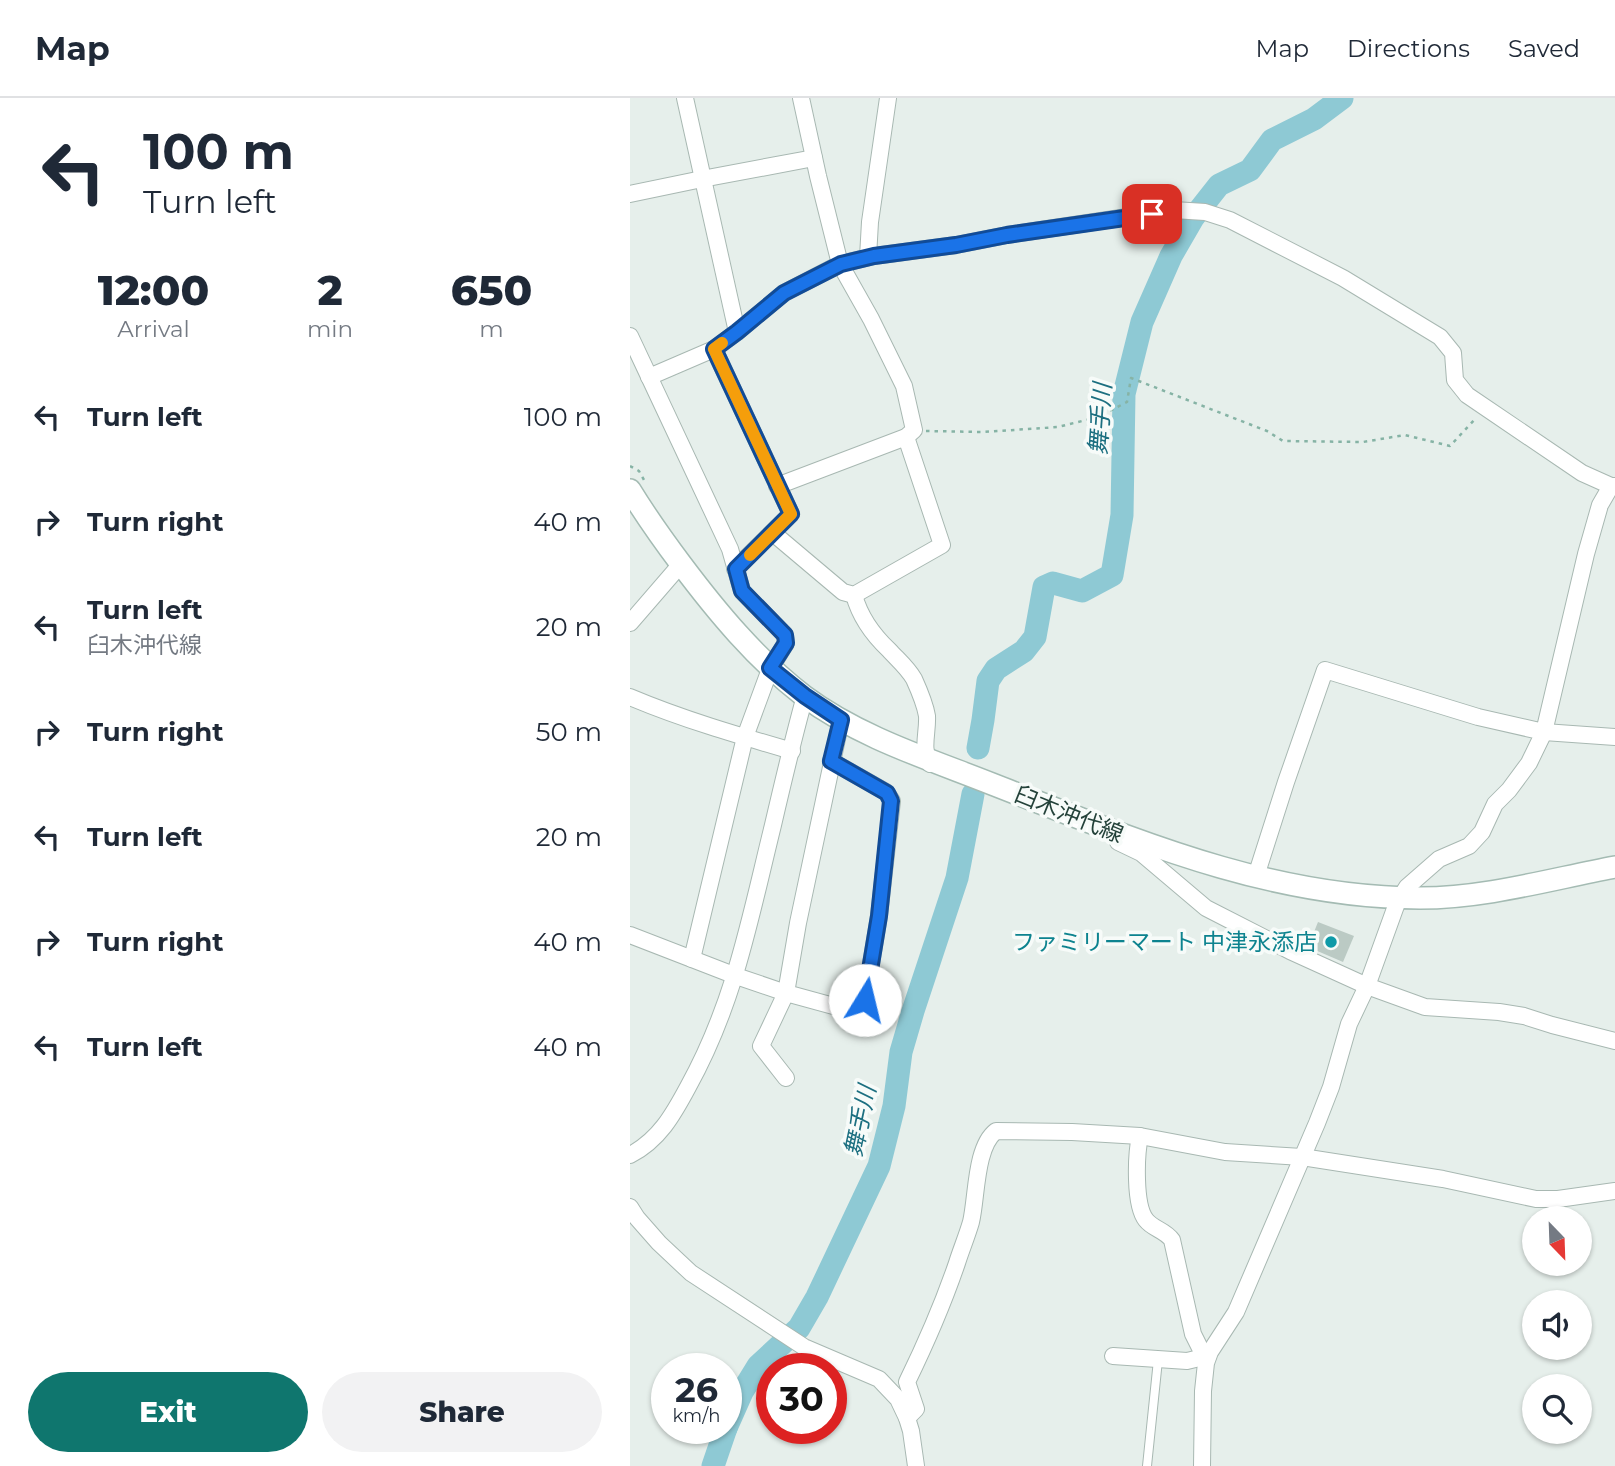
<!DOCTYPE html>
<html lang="en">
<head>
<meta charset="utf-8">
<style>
  :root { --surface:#fff; --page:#f2f2f3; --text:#1f2937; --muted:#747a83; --line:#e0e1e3; --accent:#0f766e }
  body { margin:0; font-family:Montserrat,"Noto Sans JP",sans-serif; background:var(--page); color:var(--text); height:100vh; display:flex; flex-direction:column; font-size:26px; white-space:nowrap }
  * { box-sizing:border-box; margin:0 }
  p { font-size:23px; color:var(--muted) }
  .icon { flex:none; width:38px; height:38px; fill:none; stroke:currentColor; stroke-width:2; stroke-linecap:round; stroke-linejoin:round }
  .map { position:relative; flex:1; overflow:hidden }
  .drawer { display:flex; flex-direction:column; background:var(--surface); width:630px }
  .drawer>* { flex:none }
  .banner { background:#fff; color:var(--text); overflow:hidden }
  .needle { width:46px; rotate:157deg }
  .buttons { position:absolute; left:892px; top:1108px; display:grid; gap:14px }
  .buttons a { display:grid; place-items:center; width:70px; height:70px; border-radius:50%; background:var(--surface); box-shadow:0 2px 5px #0004; font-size:35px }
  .speed { position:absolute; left:21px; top:1255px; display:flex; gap:14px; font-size:35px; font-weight:700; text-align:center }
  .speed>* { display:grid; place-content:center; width:91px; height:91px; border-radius:50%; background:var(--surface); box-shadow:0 2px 5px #0004; line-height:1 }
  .speed small { font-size:18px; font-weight:400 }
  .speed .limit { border:10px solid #d22; background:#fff; color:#111 }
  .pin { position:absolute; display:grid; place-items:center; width:60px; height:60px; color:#fff; margin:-30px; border-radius:14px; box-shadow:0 4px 10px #0006 }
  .me { position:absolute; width:77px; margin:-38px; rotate:9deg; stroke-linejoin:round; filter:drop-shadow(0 0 5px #0008) }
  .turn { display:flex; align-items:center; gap:24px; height:147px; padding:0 28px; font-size:32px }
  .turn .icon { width:91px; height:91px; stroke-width:2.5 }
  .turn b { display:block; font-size:49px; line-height:60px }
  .eta { display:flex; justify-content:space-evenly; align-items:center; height:119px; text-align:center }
  .eta b { font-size:42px; font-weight:800; line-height:49px }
  .cta { display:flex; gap:14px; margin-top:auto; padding:14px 28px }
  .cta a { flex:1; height:80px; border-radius:42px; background:var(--accent); color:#fff; font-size:28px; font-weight:800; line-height:80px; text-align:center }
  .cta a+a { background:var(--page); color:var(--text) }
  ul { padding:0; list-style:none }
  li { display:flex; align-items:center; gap:21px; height:105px; padding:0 28px }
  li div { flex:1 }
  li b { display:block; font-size:26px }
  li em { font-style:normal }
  header { display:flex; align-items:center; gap:42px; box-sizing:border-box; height:98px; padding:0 35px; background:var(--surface); border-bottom:2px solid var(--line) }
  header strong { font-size:33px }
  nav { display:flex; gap:38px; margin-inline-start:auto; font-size:24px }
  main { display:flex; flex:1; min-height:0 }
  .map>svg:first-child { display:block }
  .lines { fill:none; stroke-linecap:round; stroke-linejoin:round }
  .river { stroke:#8ec9d4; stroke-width:23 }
  .building { fill:#bbcac4 }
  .lane-casing { stroke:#a8b8b2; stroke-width:10 }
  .street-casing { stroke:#a8b8b2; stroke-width:18 }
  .secondary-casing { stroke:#a4bbb3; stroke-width:24 }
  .path { stroke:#86b3a5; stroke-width:2.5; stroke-dasharray:3.5 5; stroke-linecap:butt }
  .lane { stroke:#fff; stroke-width:8 }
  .street { stroke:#fff; stroke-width:16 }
  .secondary { stroke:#fff; stroke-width:21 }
  .route-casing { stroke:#114b97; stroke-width:18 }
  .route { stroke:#1a73e8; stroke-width:12 }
  .slow { stroke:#f59e0b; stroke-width:12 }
  .culture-dot { fill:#0f9aa8; stroke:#f7fbf9; stroke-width:2.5 }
  .labels { text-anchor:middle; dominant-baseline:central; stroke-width:7; stroke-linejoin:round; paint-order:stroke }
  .street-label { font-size:23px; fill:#24423a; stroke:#f7fbf9 }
  .culture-label { font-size:23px; fill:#0d838f; stroke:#f7fbf9; text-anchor:end }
  .water-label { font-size:24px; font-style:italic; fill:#1c6f80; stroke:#f7fbf9 }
</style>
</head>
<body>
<header>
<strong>Map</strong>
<nav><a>Map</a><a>Directions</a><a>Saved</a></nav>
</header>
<main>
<section class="drawer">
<div class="banner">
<div class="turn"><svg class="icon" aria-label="left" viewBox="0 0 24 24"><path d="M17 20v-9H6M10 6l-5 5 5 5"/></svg><div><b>100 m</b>Turn left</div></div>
</div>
<div class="eta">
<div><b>12:00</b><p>Arrival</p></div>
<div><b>2</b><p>min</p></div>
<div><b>650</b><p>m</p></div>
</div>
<ul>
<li><svg class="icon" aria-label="left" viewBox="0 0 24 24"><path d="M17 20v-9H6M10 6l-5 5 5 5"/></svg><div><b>Turn left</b></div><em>100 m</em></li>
<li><svg class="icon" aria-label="right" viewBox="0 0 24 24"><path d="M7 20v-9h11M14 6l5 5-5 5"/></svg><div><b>Turn right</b></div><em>40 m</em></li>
<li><svg class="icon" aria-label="left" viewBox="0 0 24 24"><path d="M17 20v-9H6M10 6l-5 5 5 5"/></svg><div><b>Turn left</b><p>臼木沖代線</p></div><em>20 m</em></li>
<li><svg class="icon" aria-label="right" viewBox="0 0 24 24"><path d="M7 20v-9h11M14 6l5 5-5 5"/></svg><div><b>Turn right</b></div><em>50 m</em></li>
<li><svg class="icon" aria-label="left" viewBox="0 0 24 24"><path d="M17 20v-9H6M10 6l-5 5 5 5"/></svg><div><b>Turn left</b></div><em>20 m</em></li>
<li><svg class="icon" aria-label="right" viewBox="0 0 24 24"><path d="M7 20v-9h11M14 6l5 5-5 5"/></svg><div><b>Turn right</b></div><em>40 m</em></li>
<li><svg class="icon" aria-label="left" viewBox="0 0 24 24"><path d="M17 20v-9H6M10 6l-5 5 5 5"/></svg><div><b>Turn left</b></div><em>40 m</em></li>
</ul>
<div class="cta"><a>Exit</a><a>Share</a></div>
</section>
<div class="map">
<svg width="985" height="1368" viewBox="0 0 985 1368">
  <rect width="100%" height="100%" fill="#e6efeb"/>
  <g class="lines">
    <!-- river -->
    <g class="river">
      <path d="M348,650l5,-28 5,-39 8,-12 28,-18 11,-14 9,-50 9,-4 29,8 30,-16 10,-60 2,-121 18,-72 29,-66 22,-38 26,-33 31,-15 22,-30 42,-21 28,-21"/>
      <path d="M96,1330l16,-36 16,-26 41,-38 18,-31 62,-131 15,-60 7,-54 12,-41 44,-133 16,-84"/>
      <path d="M83,1368l13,-38"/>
    </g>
  </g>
  <!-- building -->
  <path class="building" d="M688,824l36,14 -11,26 -35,-15z"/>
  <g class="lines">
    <defs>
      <path id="lane" d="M517,1368l11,-106"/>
      <g id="street">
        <path d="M55,0l52,234"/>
        <path d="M0,96l72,-15 112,-21"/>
        <path d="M238,159l2,-35 18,-124"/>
        <path d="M0,238l100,213 12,42 43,44 1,8 -16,26 -25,68 -53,222"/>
        <path d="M84,251l77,165 -56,55"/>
        <path d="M19,279l65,-28 23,-17 47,-39 56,-29 34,-8 82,-11 51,-10 167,-25 31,2 25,8 113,58 97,59 13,16 2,27 12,15 115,78 29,13h4"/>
        <path d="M147,388l129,-49 8,-7 -10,-44 -33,-67 -31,-55 -22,-88 -17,-78"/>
        <path d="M143,435l70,59 11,3 88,-50 -36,-108"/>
        <path d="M224,497c6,22 18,39 35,55 9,10 18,17 25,29 5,11 11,25 13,37 1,17 -6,32 3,48"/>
        <path d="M0,525l51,-59"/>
        <path d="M0,599c52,22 107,38 162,54"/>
        <path d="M488,744l23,11 65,55 84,43 77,35 58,21 74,5 25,4 28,9 63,16"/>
        <path d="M626,778l30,-94 39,-112 153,47 66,15 71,5"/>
        <path d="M0,837l106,41 50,17 62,17 10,-2 7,-8 14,-84 13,-115 -6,-9 -55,-31"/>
        <path d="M156,980l-25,-32 25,-53 12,-70 43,-203"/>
        <path d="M0,1057c29,-15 43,-40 58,-68 47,-85 62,-169 85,-262 10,-43 20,-86 32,-129"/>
        <path d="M0,1109l7,11 22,25 32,30 113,74 75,32 19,20 9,19 4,13 5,35"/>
        <path d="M483,1258l74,5 21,-5 -7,-6 -8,-16 -21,-94c-7,-10 -19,-11 -26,-20 -12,-15 -10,-65 -6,-84"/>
        <path d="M277,1320l9,-9 -9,-27c19,-39 36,-78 50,-119 4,-13 10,-27 14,-41 6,-25 4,-75 25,-91l76,1 68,4 85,16 77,5 141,22 93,20h22l57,-8"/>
        <path d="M572,1368l1,-75 3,-28 4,-11 26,-40 81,-189 14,-36 18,-63 18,-38 30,-83 10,-16 32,-28 30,-13 13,-14 13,-28 14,-14 20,-27 15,-31 42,-178 14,-49 11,-19"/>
      </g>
      <path id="secondary" d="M0,392c16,26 33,50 51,74 36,48 75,95 123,132 55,41 125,63 188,88 139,54 276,114 428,114 66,0 131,-19 195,-31"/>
    </defs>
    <!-- lane casing -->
    <use href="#lane" class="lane-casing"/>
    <!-- street casing -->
    <use href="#street" class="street-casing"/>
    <!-- secondary casing -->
    <use href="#secondary" class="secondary-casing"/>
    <!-- path -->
    <g class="path">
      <path d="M296,333l57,1 75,-5 40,-10 29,-15 4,-24 136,53 16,10 80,1 42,-7 45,11 26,-28"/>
      <path d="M0,368l9,5 5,9"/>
    </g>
    <!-- lane -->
    <use href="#lane" class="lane"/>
    <!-- street -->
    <use href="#street" class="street"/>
    <!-- secondary -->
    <use href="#secondary" class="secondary"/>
  </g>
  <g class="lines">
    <defs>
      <path id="route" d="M235,902l14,-84 12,-115 -4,-8 -56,-32 10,-41 -36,-24 -35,-28 16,-25 -1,-8 -43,-44 -6,-22 55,-55 -77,-165 23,-17 47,-39 57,-29 33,-8 82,-11 51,-10 145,-21"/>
    </defs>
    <!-- route casing -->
    <use href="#route" class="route-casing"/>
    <!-- route -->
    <use href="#route" class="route"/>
    <!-- slow -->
    <path class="slow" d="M92,245l-8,6 77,165 -41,41"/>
  </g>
  <!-- markers -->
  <circle class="culture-dot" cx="701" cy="844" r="7"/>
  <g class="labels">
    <!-- street labels -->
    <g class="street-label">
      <text transform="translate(439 716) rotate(22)">臼木沖代線</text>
    </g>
    <!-- culture labels -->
    <g class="culture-label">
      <text x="687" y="844">ファミリーマート 中津永添店</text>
    </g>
    <!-- water labels -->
    <g class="water-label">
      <text transform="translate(470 321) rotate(-86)">舞手川</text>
      <text transform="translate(230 1023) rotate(-78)">舞手川</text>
    </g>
  </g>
</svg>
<div class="buttons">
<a><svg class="needle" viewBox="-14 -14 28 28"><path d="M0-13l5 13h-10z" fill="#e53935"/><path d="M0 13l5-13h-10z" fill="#747a83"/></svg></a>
<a><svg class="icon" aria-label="sound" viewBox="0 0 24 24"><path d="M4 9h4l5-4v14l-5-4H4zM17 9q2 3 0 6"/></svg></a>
<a><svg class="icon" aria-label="search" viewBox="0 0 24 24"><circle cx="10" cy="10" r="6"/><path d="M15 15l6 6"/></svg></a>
</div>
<div class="speed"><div>26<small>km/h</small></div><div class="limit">30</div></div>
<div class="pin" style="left:522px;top:116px;background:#d93025"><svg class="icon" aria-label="arrive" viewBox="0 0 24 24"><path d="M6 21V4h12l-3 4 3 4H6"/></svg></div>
<svg class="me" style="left:235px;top:902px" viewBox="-20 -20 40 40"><circle r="19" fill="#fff"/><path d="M0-13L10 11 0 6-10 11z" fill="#1a73e8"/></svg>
</div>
</main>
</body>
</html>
